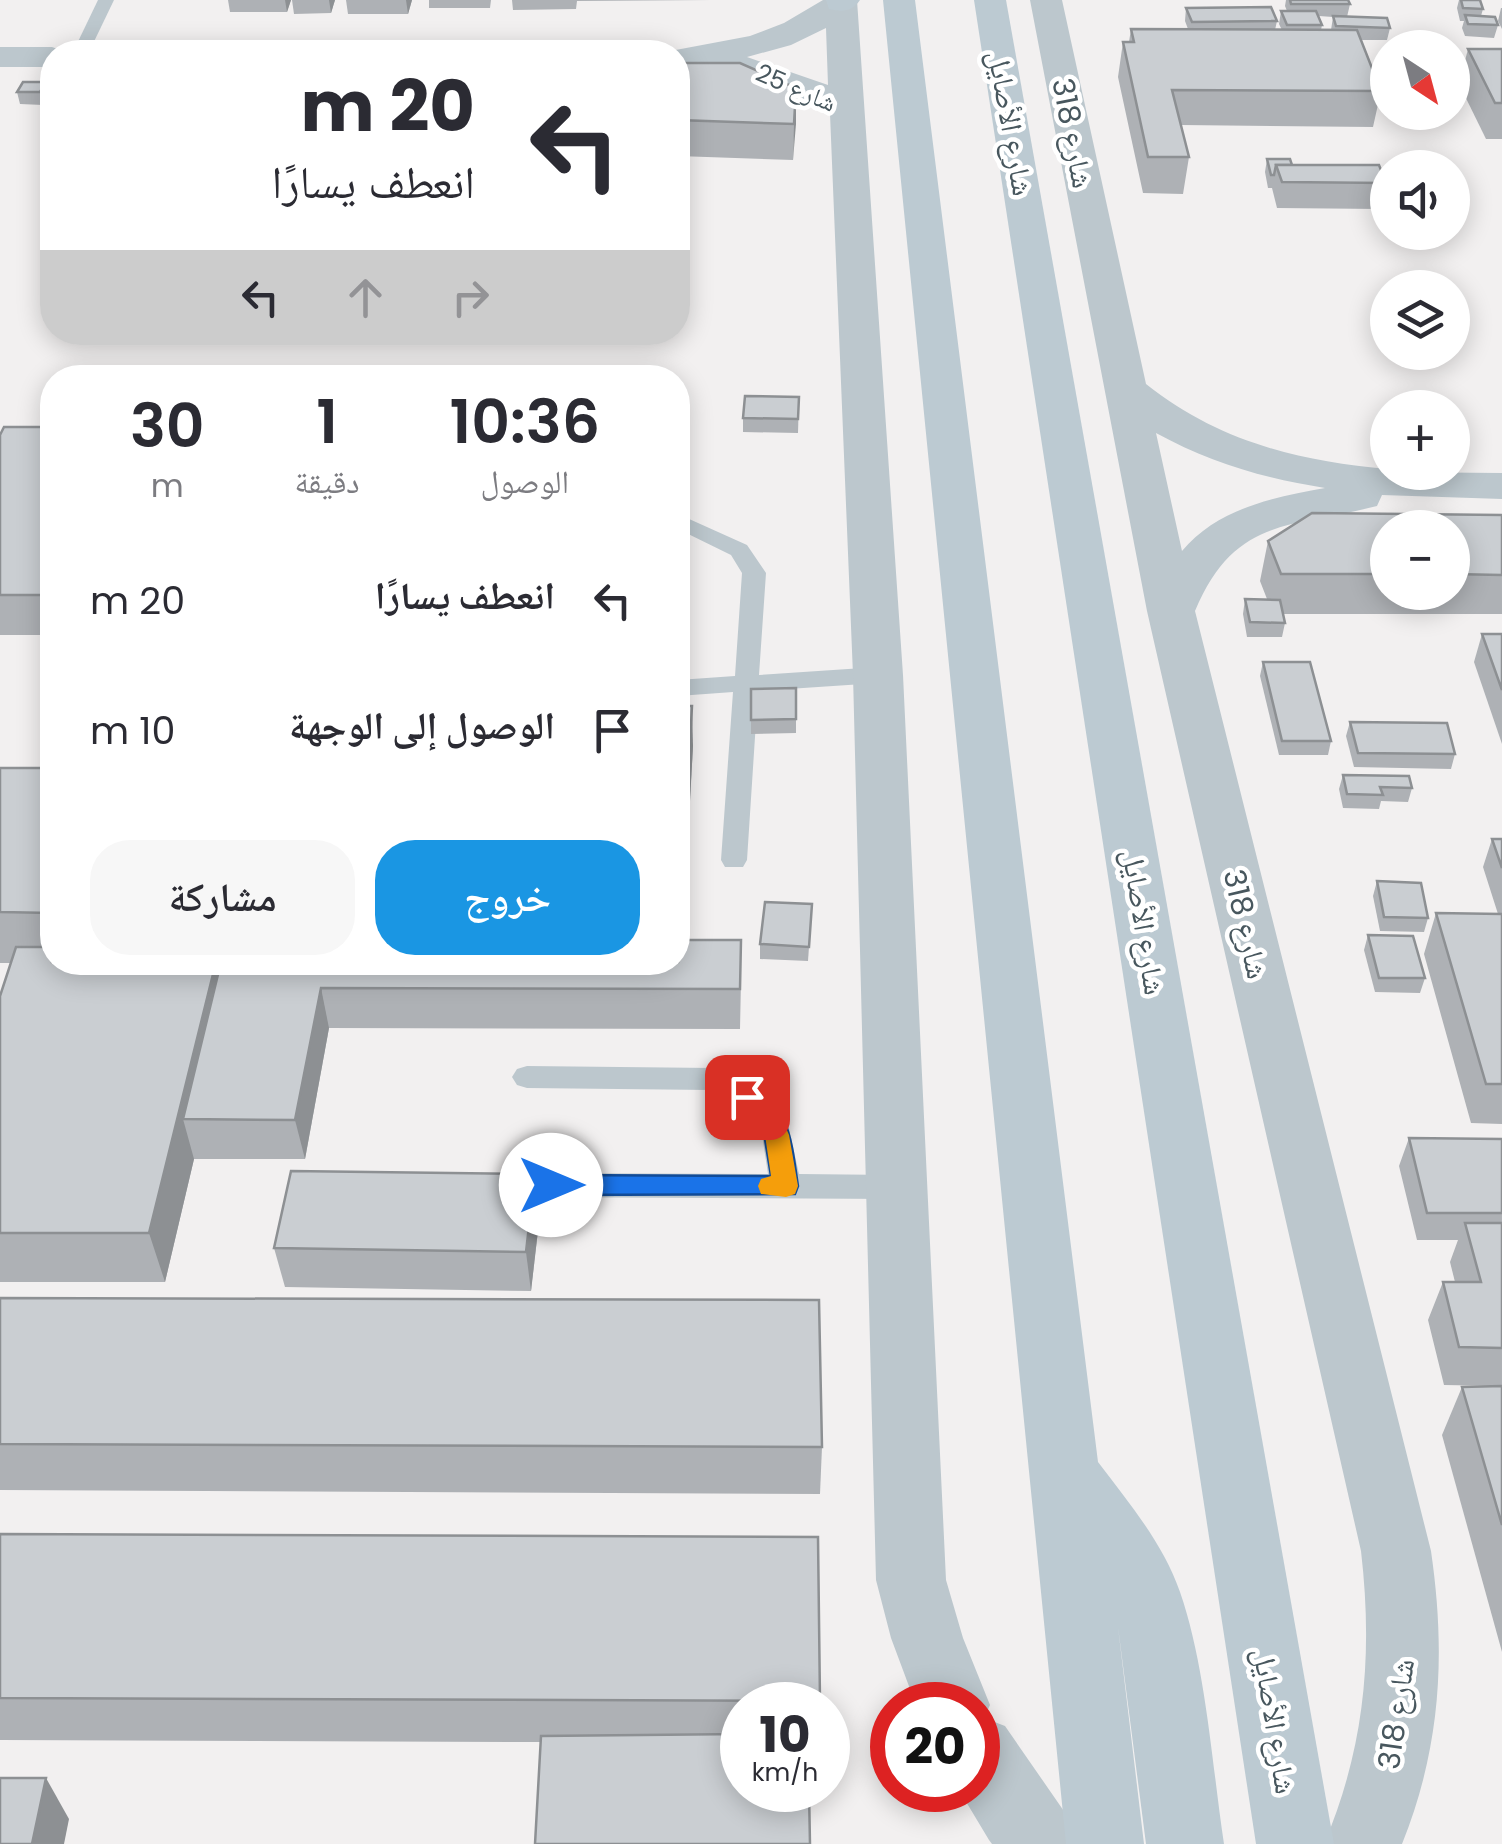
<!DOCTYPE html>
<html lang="ar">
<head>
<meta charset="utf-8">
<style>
  :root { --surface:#fff; --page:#f7f7f7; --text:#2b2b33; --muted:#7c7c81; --accent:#1a96e3 }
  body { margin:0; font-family:Poppins,"Noto Naskh Arabic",sans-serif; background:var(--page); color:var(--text); direction:rtl; height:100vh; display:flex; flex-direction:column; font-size:38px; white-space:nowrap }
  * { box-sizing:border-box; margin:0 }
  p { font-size:32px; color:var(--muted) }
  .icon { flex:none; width:55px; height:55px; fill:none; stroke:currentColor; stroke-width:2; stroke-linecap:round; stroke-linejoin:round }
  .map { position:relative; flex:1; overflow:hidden; direction:ltr }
  .details { position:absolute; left:40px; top:365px; width:650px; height:610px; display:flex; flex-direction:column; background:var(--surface); border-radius:40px; box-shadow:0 5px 25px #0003; direction:rtl }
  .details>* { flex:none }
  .hud { position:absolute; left:40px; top:40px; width:650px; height:305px; border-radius:40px; box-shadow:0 5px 25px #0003; direction:rtl; background:#fff; color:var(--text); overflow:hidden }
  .needle { width:65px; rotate:144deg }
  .fabs { position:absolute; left:1370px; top:30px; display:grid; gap:20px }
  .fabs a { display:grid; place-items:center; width:100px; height:100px; border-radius:50%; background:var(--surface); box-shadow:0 5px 25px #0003; font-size:50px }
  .speed { position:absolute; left:720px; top:1682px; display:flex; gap:20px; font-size:50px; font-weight:700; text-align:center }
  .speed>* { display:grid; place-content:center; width:130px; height:130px; border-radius:50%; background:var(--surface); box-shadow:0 5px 25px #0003; line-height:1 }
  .speed small { font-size:25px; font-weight:400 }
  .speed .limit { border:15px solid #d22; background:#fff; color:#111 }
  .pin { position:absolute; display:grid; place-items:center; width:85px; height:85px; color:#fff; margin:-42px; border-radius:20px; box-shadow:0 5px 15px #0006 }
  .me { position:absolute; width:110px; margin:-55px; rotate:90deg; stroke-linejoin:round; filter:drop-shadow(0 0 8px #0008) }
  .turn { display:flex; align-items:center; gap:35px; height:210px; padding:0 50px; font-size:45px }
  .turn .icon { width:130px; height:130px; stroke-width:2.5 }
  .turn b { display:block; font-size:70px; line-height:85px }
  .lanes { display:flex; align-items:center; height:95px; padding:0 50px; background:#0003; justify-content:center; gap:50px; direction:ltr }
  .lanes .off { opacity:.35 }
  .eta { display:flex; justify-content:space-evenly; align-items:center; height:170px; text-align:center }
  .eta b { font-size:60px; font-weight:600; line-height:70px }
  .cta { display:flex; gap:20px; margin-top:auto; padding:20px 50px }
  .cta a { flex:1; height:115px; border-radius:40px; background:var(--accent); color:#fff; font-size:40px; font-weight:600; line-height:115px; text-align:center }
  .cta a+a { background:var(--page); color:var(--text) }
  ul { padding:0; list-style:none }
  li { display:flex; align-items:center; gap:30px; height:130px; padding:0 50px }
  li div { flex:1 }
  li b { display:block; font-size:38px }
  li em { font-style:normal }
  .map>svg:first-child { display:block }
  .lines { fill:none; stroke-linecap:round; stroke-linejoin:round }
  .lane { fill:#bcc7cd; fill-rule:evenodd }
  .street { fill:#bcc7cd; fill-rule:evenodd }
  .secondary { fill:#bccad2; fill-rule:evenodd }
  .wall { fill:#aeb1b5; fill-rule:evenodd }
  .shaded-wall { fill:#8d9093 }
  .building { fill:#caced2; stroke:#8d9093; stroke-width:2.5 }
  .route { fill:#1a73e8; stroke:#114b97; stroke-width:2.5 }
  .slow { fill:#f59e0b }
  .labels { text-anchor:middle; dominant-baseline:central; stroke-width:9; stroke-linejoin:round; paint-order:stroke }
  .far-street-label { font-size:25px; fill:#48575e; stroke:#fff }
  .street-label { font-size:30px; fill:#48575e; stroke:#fff }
</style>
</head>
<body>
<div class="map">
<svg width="1502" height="1844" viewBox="0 0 1502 1844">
  <rect width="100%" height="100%" fill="#f2f0f0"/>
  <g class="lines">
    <!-- lane -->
    <g class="lane">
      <path d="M98,0h16l-25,52h-16z"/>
      <path d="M678,514l69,31 19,28 -7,102 119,-8 12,8 -12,8 -120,8 -11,169 -4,7h-18l-4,-7 12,-168 -55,4v-16l57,-4 7,-103 -11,-18 -53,-26z"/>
      <path d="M527,1066l186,2 10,3 34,18 29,26 13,59 95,1 11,3 4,9 -4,9 -11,3 -382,-2 -11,-3 -4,-9 4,-9 11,-3 256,1 -7,-46 -24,-23 -28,-15 -182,-2 -10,-3 -5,-8 5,-8z"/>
    </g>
    <!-- street -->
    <g class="street">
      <path d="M823,0h34l46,675 43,905 17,58 27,67 -6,13 21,8 63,91 12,27h-88l-3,-4 -30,-50h19v-85h-62l-25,-67 -15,-58 -23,-905 -23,-561 -74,-34 -78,-12v-16h-13l85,-16 34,-13zM826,28l2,57 -81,-28 44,-12z"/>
      <path d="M1030,0h32l84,384c72,57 151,77 242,85v3l114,1v26l-120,-4 -5,11c-86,22 -142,10 -182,105l236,940c15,103 10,196 -29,293h-78c41,-97 49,-189 37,-293l-214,-940zM1156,433c53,29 109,46 169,55 -52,9 -108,21 -143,63z"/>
      <path d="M0,47h52l14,5h-14v15h-52z"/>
    </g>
    <!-- secondary -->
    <g class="secondary">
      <path d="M826,0h34c-8,12 -17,12 -31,9z"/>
      <path d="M883,0h32l183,1462c31,41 65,81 82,130 26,75 32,173 44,252h-78l-28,-217 26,217h-78z"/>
      <path d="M974,0h32l328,1844h-78z"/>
    </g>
  </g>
  <!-- wall -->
  <g class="wall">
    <path d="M228,0h63l-4,12h-57z"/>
    <path d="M292,0h43l-4,13 -37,1z"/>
    <path d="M346,0h66l-4,14h-60z"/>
    <path d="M429,0h62l-1,8h-61z"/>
    <path d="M512,0h199l-134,1 -1,8 -63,1z"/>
    <path d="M1286,0h62l2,4 -3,13 43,11 -3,12h-26l20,51 -8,36 -192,-2 8,32 -6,37 -40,-1 -25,-116 5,-35h6l2,-13h57l-3,-8 1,-13 91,13 -2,9h7l-3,-6 2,-13h6l-2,-5zM1319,16l14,1 -2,13h-10l1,-5z"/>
    <path d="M1459,0h21l3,9 -2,7 17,9 -4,13 -29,-2 -3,-8 2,-7h-4l-3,-13z"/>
    <path d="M1501,8h1v21l-4,-8z"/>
    <path d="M1468,49h34v90h-16l-27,-55z"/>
    <path d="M678,63l118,25 -3,72 -115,-4z"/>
    <path d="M52,87v24h-6l-2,-7 -1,1 -23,-1 -3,-12z"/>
    <path d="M1267,159l119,24 -6,26 -103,-1 -5,-20h-4l-3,-16z"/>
    <path d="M799,397l-1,36 -55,-1v-14z"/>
    <path d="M52,427v208h-52v-200z"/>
    <path d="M1312,513l190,2v99h-219l2,9 -3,14h-35l-4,-23 2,-15h22l-7,-18 8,-40zM1388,528h64v64h-64z"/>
    <path d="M1482,634h20v110l-28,-82z"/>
    <path d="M1263,662l68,79 -3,14h-49l-19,-79z"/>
    <path d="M796,688v45l-45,1v-45z"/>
    <path d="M678,706l15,40 -11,194 59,40 -1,49 -411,-1 -24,131h-111l-29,123h-165v-286l11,-33h-11v-195h52v194h626z"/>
    <path d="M1350,722l105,32 -4,15 -97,-2 -8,-31z"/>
    <path d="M1343,775l69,13 -4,14 -27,-1 -2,8 -36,-1 -4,-19z"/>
    <path d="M1492,839h10v285l-31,-1 -47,-169 12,-41 62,1 -15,-47z"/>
    <path d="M1377,881l51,37 -4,14 -44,-1 -7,-35z"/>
    <path d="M812,904l-4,57 -48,-2v-15z"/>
    <path d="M1368,935l57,43 -5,15 -45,-1 -11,-42z"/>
    <path d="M1409,1138l93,1v247l-58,-1 -16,-65 15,-38h12l-5,-20 8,-22h-41l-18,-74z"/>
    <path d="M535,1174l5,39 -9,78 -246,-4 -11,-39z"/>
    <path d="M0,1298l822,149 -2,47 -820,-4z"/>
    <path d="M1502,1386v266l-60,-217 20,-48z"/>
    <path d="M0,1534l818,3 2,168h-78v85l-201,-48 -541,-2z"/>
  </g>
  <!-- shaded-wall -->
  <g class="shaded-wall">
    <path d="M285,0h6l-4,12z"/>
    <path d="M329,0h6l-4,13z"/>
    <path d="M406,0h6l-4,14z"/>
    <path d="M46,82l3,13 -6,3v7l-3,-13z"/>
    <path d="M796,88v36l-3,36 1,-36z"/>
    <path d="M682,510l1,27 -5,90v-41z"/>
    <path d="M692,706l1,40 -12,220 -1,-40z"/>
    <path d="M216,962h7l-40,157 11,40 -29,123 -16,-49z"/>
    <path d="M321,988l8,40 -24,131 -10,-39z"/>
    <path d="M535,1174l5,39 -9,78 -5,-39z"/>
    <path d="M46,1778l23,41 -5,25h-32z"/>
  </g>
  <!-- building -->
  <g class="building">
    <path d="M1290,0h58l2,4h-59z"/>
    <path d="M1461,0h19l3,9 -20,-1z"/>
    <path d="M1271,7l6,14 -85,1 -6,-14z"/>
    <path d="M1281,11h35l6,14h-35z"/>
    <path d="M1465,15l30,2 3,8 -30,-1z"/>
    <path d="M1333,16l54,2 3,10 -54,-2z"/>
    <path d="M1131,29l226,1 24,61 -209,-1 17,67h-41l-25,-115h11z"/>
    <path d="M1468,49h34v54h-7z"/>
    <path d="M678,63h62l56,25 -2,36 -116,-4z"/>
    <path d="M23,82h23l-6,10h-23z"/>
    <path d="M48,87h4v11h-9z"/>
    <path d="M1267,159h23l2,6h-16l-2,10h-3z"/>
    <path d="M1276,165h103l7,18 -104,-1z"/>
    <path d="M745,396l54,1 -1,22 -55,-1z"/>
    <path d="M4,427h48v168h-52v-160z"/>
    <path d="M678,510h4l-4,76z"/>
    <path d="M1312,513l190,2v60l-50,-1v-46h-64v46h-107l-13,-33z"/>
    <path d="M1245,599l35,1 5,23 -35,-1z"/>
    <path d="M1482,634h20v56z"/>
    <path d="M1263,662h47l21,79h-49z"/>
    <path d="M796,688v31l-45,1v-31z"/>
    <path d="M678,706h14l-12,220h-2z"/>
    <path d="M1350,722l97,1 8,31 -97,-1z"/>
    <path d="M0,768h52v145l-52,-1z"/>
    <path d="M1343,775l66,1 3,12 -32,-1 3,8 -36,-1z"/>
    <path d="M1492,839h10v29z"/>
    <path d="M1377,881l44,2 7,35 -44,-1z"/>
    <path d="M765,902l47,2 -3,43 -49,-3z"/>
    <path d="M1436,913l66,1v170h-16z"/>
    <path d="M1368,935l45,1 12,42h-46z"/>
    <path d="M678,940h63l-1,49 -419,-1 -26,132 -112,-1 38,-157h457z"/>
    <path d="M16,947h36v15h164l-67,271h-149v-237z"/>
    <path d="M1409,1138l93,1v74h-75z"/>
    <path d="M291,1171l244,3 -9,78 -252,-4z"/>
    <path d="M1465,1223h37v125l-43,-1 -16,-65h38z"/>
    <path d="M0,1298l819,2 3,147 -822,-3z"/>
    <path d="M1502,1386v139l-40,-138z"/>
    <path d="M0,1534l818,3 2,164 -820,-3z"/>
    <path d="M742,1734v56h67l1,54h-275l6,-108z"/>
    <path d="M0,1778h46l-14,66h-32z"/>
  </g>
  <!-- route -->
  <path class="route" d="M747,1087c44,14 45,62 51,99l-3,8 -244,1 -9,-3 -3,-7 3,-7 9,-3 220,1 -8,-49 -28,-30 4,-7z"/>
  <!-- slow -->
  <path class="slow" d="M777,1125l9,3 3,7 9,51 -3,8 -9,3 -25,-3 -3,-8 3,-7 10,-3 -6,-41 3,-7z"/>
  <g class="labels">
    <!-- far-street labels -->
    <g class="far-street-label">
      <text transform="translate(796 88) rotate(23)">شارع 25</text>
    </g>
    <!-- street labels -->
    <g class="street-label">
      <text transform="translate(1011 123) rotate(80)">شارع الأصايل</text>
      <text transform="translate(1073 133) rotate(79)">شارع 318</text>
      <text transform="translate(1144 922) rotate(81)">شارع الأصايل</text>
      <text transform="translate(1246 924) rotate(77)">شارع 318</text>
      <text transform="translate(1396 1714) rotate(-82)">شارع 318</text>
      <text transform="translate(1275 1721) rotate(81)">شارع الأصايل</text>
    </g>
  </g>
</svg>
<div class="fabs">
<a><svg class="needle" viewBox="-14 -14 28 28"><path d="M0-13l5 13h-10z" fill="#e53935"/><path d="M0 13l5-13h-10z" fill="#7c7c81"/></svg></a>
<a><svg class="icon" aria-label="sound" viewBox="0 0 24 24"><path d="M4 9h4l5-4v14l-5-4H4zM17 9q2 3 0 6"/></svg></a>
<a><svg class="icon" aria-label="layers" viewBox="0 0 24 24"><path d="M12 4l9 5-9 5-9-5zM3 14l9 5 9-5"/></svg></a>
<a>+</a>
<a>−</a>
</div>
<div class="speed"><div>10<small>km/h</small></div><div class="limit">20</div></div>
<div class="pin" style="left:747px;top:1097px;background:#d93025"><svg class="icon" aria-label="arrive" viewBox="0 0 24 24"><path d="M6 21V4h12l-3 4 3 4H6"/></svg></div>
<svg class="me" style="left:551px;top:1185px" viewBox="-20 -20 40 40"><circle r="19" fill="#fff"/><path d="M0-13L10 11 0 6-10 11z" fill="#1a73e8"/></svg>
<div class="hud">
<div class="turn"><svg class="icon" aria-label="left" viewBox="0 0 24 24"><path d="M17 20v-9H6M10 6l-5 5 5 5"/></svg><div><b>20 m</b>انعطف يسارًا</div></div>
<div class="lanes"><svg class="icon" aria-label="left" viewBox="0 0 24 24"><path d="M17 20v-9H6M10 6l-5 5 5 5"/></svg><svg class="icon off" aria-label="ahead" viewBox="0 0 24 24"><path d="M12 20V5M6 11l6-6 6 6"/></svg><svg class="icon off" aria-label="right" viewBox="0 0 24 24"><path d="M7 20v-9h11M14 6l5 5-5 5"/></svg></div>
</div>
<section class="details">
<div class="eta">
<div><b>10:36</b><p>الوصول</p></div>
<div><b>1</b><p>دقيقة</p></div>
<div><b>30</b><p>m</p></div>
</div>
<ul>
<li><svg class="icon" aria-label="left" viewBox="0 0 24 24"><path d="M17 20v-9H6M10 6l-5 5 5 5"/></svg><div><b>انعطف يسارًا</b></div><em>20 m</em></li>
<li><svg class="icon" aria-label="arrive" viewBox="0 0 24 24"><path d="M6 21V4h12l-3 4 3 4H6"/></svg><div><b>الوصول إلى الوجهة</b></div><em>10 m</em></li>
</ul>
<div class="cta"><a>خروج</a><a>مشاركة</a></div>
</section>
</div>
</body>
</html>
